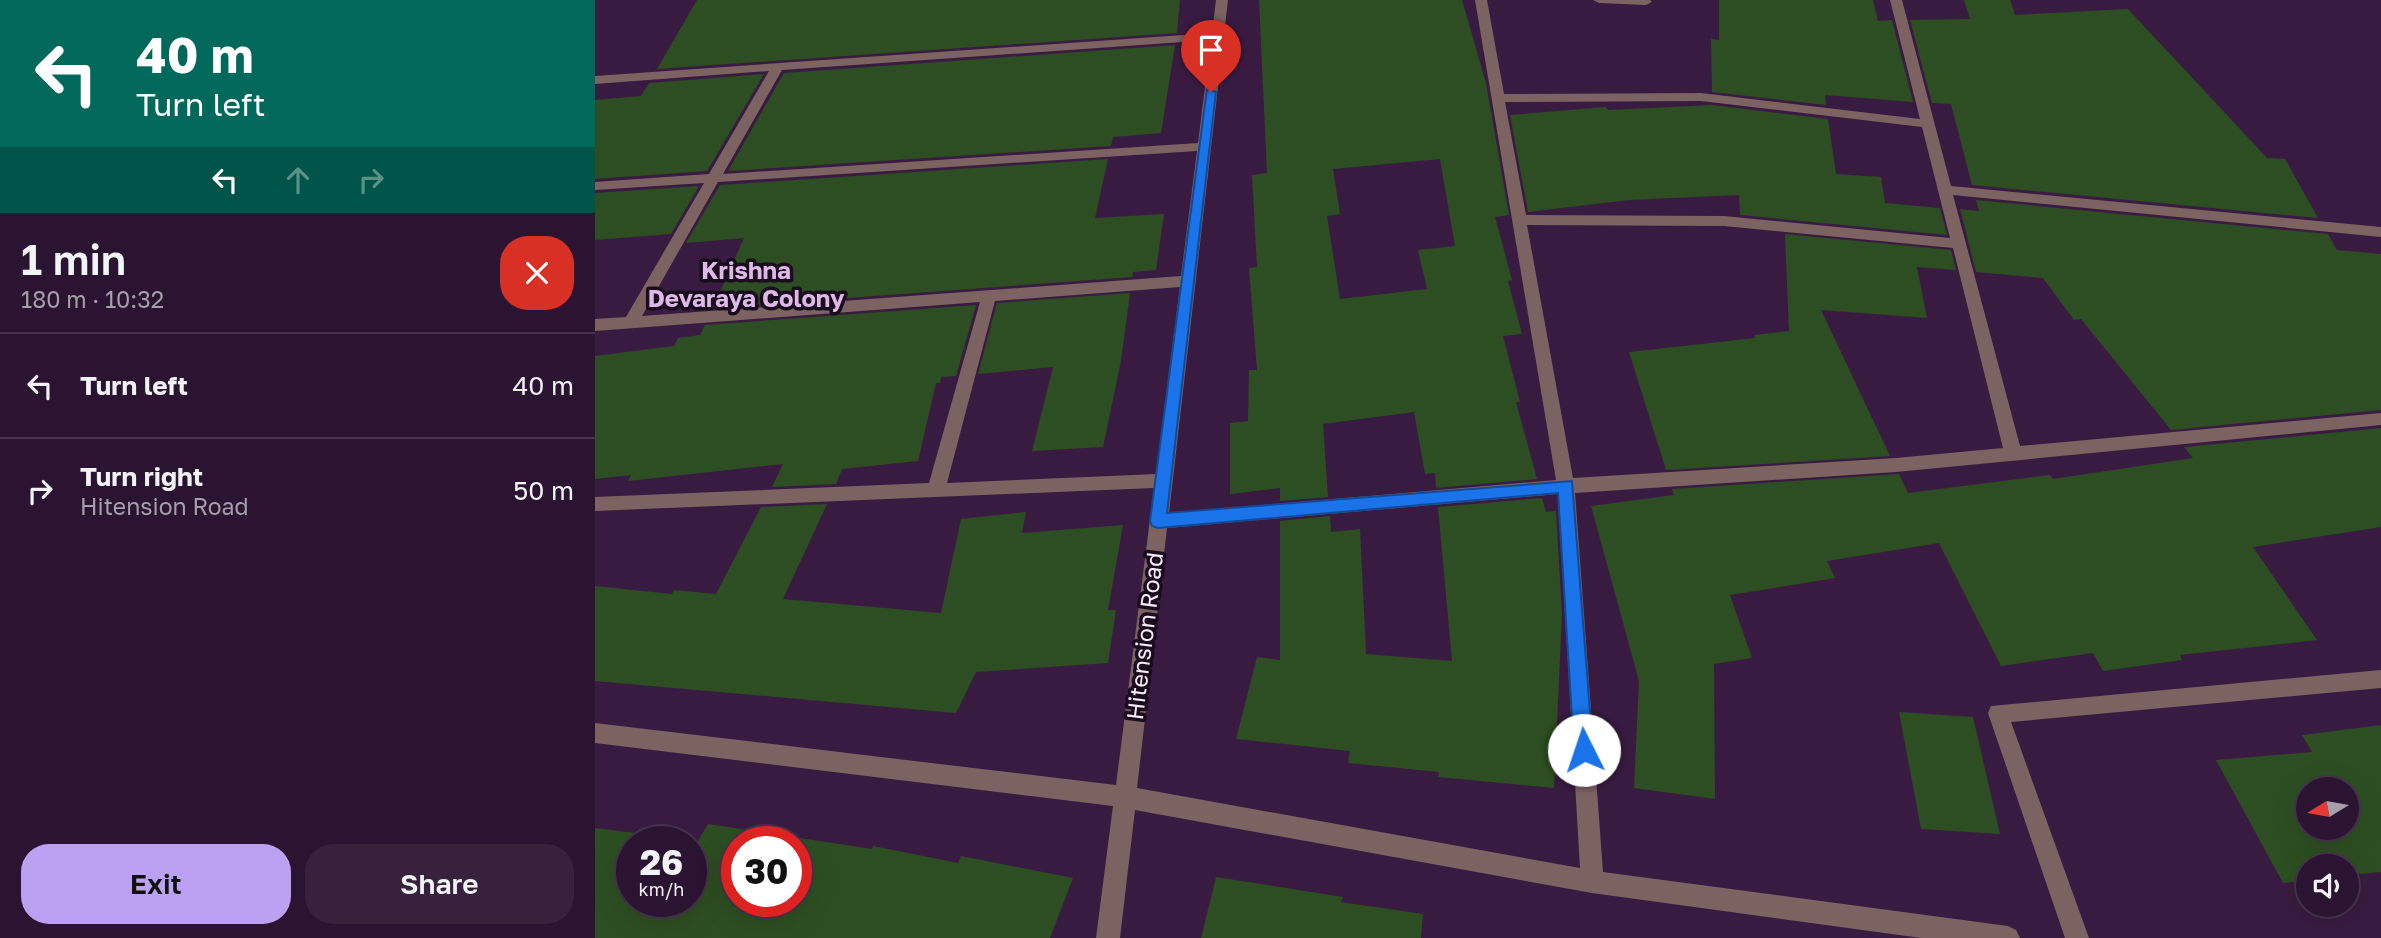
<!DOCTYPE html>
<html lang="en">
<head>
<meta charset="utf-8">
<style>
  :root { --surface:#2b1431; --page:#37213d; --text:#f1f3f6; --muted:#a69eab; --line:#47334d; --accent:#bca0f2 }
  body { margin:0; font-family:"Golos Text",sans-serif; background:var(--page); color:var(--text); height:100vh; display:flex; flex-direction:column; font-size:26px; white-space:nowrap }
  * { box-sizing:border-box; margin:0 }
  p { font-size:23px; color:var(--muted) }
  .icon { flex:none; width:38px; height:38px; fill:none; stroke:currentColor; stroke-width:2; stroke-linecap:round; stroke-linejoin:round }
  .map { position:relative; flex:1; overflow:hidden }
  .panel { display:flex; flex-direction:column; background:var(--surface); width:595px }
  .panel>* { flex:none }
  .guide { background:#00695c; color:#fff; overflow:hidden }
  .needle { width:46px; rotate:259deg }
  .tools { position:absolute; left:1701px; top:777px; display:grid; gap:14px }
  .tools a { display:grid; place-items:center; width:63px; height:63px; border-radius:50%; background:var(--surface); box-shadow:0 7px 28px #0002,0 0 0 2px var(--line); font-size:35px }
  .speed { position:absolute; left:21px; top:826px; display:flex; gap:14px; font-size:35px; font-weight:700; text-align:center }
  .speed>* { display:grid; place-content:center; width:91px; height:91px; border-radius:50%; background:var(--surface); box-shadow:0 7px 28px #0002,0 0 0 2px var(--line); line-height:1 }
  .speed small { font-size:18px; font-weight:400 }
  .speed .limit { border:10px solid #d22; background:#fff; color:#111 }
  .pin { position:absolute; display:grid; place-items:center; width:60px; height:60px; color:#fff; margin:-72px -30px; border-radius:50% 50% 50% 0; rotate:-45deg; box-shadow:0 0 7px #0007 }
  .pin .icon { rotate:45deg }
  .me { position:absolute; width:77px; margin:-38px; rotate:356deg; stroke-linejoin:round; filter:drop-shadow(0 0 5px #0008) }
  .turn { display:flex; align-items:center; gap:24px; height:147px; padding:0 21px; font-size:32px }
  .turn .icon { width:91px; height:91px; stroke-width:2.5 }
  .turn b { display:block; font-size:49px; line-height:60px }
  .lanes { display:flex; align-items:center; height:66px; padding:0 21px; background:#0003; justify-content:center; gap:35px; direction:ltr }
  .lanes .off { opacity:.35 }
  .round { display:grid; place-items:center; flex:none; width:74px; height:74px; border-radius:28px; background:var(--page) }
  .head { display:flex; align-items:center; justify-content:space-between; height:119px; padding:0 21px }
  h1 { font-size:42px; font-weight:600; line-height:52px }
  .primary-button { display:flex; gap:14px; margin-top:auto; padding:14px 21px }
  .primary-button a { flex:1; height:80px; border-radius:28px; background:var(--accent); color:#111; font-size:28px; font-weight:600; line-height:80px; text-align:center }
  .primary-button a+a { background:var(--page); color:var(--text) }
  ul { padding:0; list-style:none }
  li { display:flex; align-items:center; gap:21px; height:105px; padding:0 21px; border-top:2px solid var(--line) }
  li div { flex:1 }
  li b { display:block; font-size:26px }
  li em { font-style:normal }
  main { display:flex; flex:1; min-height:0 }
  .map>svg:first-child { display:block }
  .building { fill:#2d4e22; fill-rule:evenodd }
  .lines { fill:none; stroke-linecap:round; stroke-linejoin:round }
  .street { fill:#7d6262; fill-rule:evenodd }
  .route { fill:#1a73e8; stroke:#114b97; stroke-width:2 }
  .labels { text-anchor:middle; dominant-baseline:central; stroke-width:7; stroke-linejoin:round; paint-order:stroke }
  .street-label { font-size:23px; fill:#f9eafd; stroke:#190c1c }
  .neighbourhood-label { font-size:24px; font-weight:bold; fill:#deb9e8; stroke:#190c1c }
</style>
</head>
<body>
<main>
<section class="panel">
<div class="guide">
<div class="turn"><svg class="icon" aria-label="left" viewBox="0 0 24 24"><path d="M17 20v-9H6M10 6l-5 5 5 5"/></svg><div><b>40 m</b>Turn left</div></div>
<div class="lanes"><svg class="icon" aria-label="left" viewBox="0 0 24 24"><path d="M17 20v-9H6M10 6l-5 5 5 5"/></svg><svg class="icon off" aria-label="ahead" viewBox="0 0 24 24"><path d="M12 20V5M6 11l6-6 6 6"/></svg><svg class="icon off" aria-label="right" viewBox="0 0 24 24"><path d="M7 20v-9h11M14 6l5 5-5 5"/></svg></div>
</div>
<div class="head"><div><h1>1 min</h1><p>180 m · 10:32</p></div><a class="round" style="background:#d93025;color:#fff"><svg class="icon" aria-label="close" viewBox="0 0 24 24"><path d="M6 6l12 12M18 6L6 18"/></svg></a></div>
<ul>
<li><svg class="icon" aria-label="left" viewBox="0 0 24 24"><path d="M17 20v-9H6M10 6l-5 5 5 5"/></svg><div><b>Turn left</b></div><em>40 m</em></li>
<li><svg class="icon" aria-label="right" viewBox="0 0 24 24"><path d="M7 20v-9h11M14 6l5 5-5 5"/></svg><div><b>Turn right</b><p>Hitension Road</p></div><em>50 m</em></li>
</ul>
<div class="primary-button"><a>Exit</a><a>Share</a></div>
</section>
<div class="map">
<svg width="1786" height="938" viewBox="0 0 1786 938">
  <rect width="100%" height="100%" fill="#391b41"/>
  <!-- building -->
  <g class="building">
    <path d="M102,0h483l-3,33 -520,36z"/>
    <path d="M664,0h203l24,83 23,132 -14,2 17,63 -4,1 14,53 -19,2 17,66h-4l21,77 -101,9 -1,-15 -10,1 -11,-62 -91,12 5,73 -48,4v-13l-50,6v-71l18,-2 1,-51h8l-8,-102 8,-1 -5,-92 15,-2zM845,159l15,87 -37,4 9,39 -87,10 -13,-83 13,-2 -7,-45z"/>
    <path d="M1124,0h154l5,21 14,-1 21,82 -88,-7 1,10 -114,-13 -1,-53 8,1z"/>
    <path d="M1369,0h46l5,15 113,-6 139,149 18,1 33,59 -346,-33 -21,-81 -19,-1 -22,-83 60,-1z"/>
    <path d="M580,45l-14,88 -48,4 -2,9 -383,25 56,-98z"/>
    <path d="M169,74l-57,97 -112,8v-79l46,-4 8,-13z"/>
    <path d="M1117,105l116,14 8,55 45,3 4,26 55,5 7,27 -207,-20 -1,-20 -110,5 -101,12 -18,-97 96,-8 2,3z"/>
    <path d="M513,159l-13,59 69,-4 -8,56 -23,2 -1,5 -419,31 31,-70 -58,5 34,-58z"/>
    <path d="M104,186l-28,48 -76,6v-47z"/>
    <path d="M1381,200l352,34 9,16 44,4v156l-210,20 -90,-111 -7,1 -31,-42 -67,-6 -16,-63 19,2z"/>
    <path d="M1190,234l166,16 5,20 -39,-3 10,51 -106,-8 69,146 -224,14 -37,-118 126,-14 -1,-3 35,-4z"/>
    <path d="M535,293l-9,68 -18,86 -71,4 21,-84 -75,7 19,-71z"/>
    <path d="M381,305l-20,71 -15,1 -1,6h-4l-18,78 -76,8 -6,15 -64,3 11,-23 -155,17 3,-6 -36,4v-123l79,-10 4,-8 22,-3 5,-10z"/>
    <path d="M1786,428v99l-128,20 64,93 -137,15 2,5 -79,11 -10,-18 -92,13 -62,-123 -112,18 8,17 -105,17 22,63 -38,6 1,135 -81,-11 5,-107 -48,-175 83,-11 -2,-6 227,-15 9,19 142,-18 3,4 140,-21 -9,-11z"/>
    <path d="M947,498l4,14 10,-1 6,103 -8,174 -116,-11 1,-5 -91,-9 2,-12 -114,-12 21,-82 23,3v-139l50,-5 1,16 29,-3 6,125 86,7 -14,-154z"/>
    <path d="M232,504l-44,95 158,14 20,-94 65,-7 -4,21 101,-8 -15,85h8l-8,53 -132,9 -20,41 -361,-32v-95l77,8 2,-4 42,4 45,-87z"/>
    <path d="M1304,712l74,5 27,117 -79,-5z"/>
    <path d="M1786,725v147l-34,3v-9h-39v14l-25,3 -67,-123 96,-8 -10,-17zM1713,789h39v39h-39z"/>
    <path d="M113,824l164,25 1,-3 85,17 3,-7 112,22 -23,60h-455v-110l103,13zM37,842h59v59h-59zM142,842h59v59h-59z"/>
    <path d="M621,877l127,20 -2,5 82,12 -2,24h-220z"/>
  </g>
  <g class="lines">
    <!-- street -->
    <g class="street">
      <path d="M621,0h12l-59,513 387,-33 -81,-480h12l17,94 197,-1 219,26 -30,-119h12l49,186 430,41v10l-428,-42 67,251 361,-33v12l-485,47 -321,21 28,379 405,54 8,4 4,8h-99l-329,-45 -457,-83 -15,128h-24l17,-132 -518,-63v-20l521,62 38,-297 -559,23v-14l334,-14 51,-181 -385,29v-12l31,-2 78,-134 -109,7v-8l114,-8 60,-103 -174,13v-8l617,-43zM616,40l-13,103 -475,31 59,-104zM1106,101l221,26 28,111 -226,-22 -198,-1 -21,-113zM602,151l-16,125 -539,40 76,-134zM932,225l197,1 229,22 50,200 -107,10 -323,20zM585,287l-24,187 -209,9 48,-182zM963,494l22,374 -443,-80 30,-260z"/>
      <path d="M998,0h57l2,2 -6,3 -47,-2z"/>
      <path d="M1786,670v18l-370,34 78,216h-24l-77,-225 3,-7z"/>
    </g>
  </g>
  <!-- route -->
  <path class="route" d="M612,89l9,3 -49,421 405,-32 21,269 -2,7 -7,3 -7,-3 -3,-7 -16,-257 -400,35 -6,-2 -2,-5z"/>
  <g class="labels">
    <!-- street labels -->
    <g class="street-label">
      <text transform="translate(549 636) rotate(-83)">Hitension Road</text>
    </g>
    <!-- neighbourhood labels -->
    <g class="neighbourhood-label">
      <text x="151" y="269">Krishna<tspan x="151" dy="28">Devaraya Colony</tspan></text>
    </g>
  </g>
</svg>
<div class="tools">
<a><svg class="needle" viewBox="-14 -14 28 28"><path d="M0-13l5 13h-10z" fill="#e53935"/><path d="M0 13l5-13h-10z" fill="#a69eab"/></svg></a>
<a><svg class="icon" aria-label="sound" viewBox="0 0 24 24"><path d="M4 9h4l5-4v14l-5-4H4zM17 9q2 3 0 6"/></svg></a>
</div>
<div class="speed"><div>26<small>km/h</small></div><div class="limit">30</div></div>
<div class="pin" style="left:616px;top:92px;background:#d93025"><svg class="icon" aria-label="arrive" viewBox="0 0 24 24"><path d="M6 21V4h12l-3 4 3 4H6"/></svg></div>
<svg class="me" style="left:989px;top:750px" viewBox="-20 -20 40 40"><circle r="19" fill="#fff"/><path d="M0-13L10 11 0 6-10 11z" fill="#1a73e8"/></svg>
</div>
</main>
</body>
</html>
